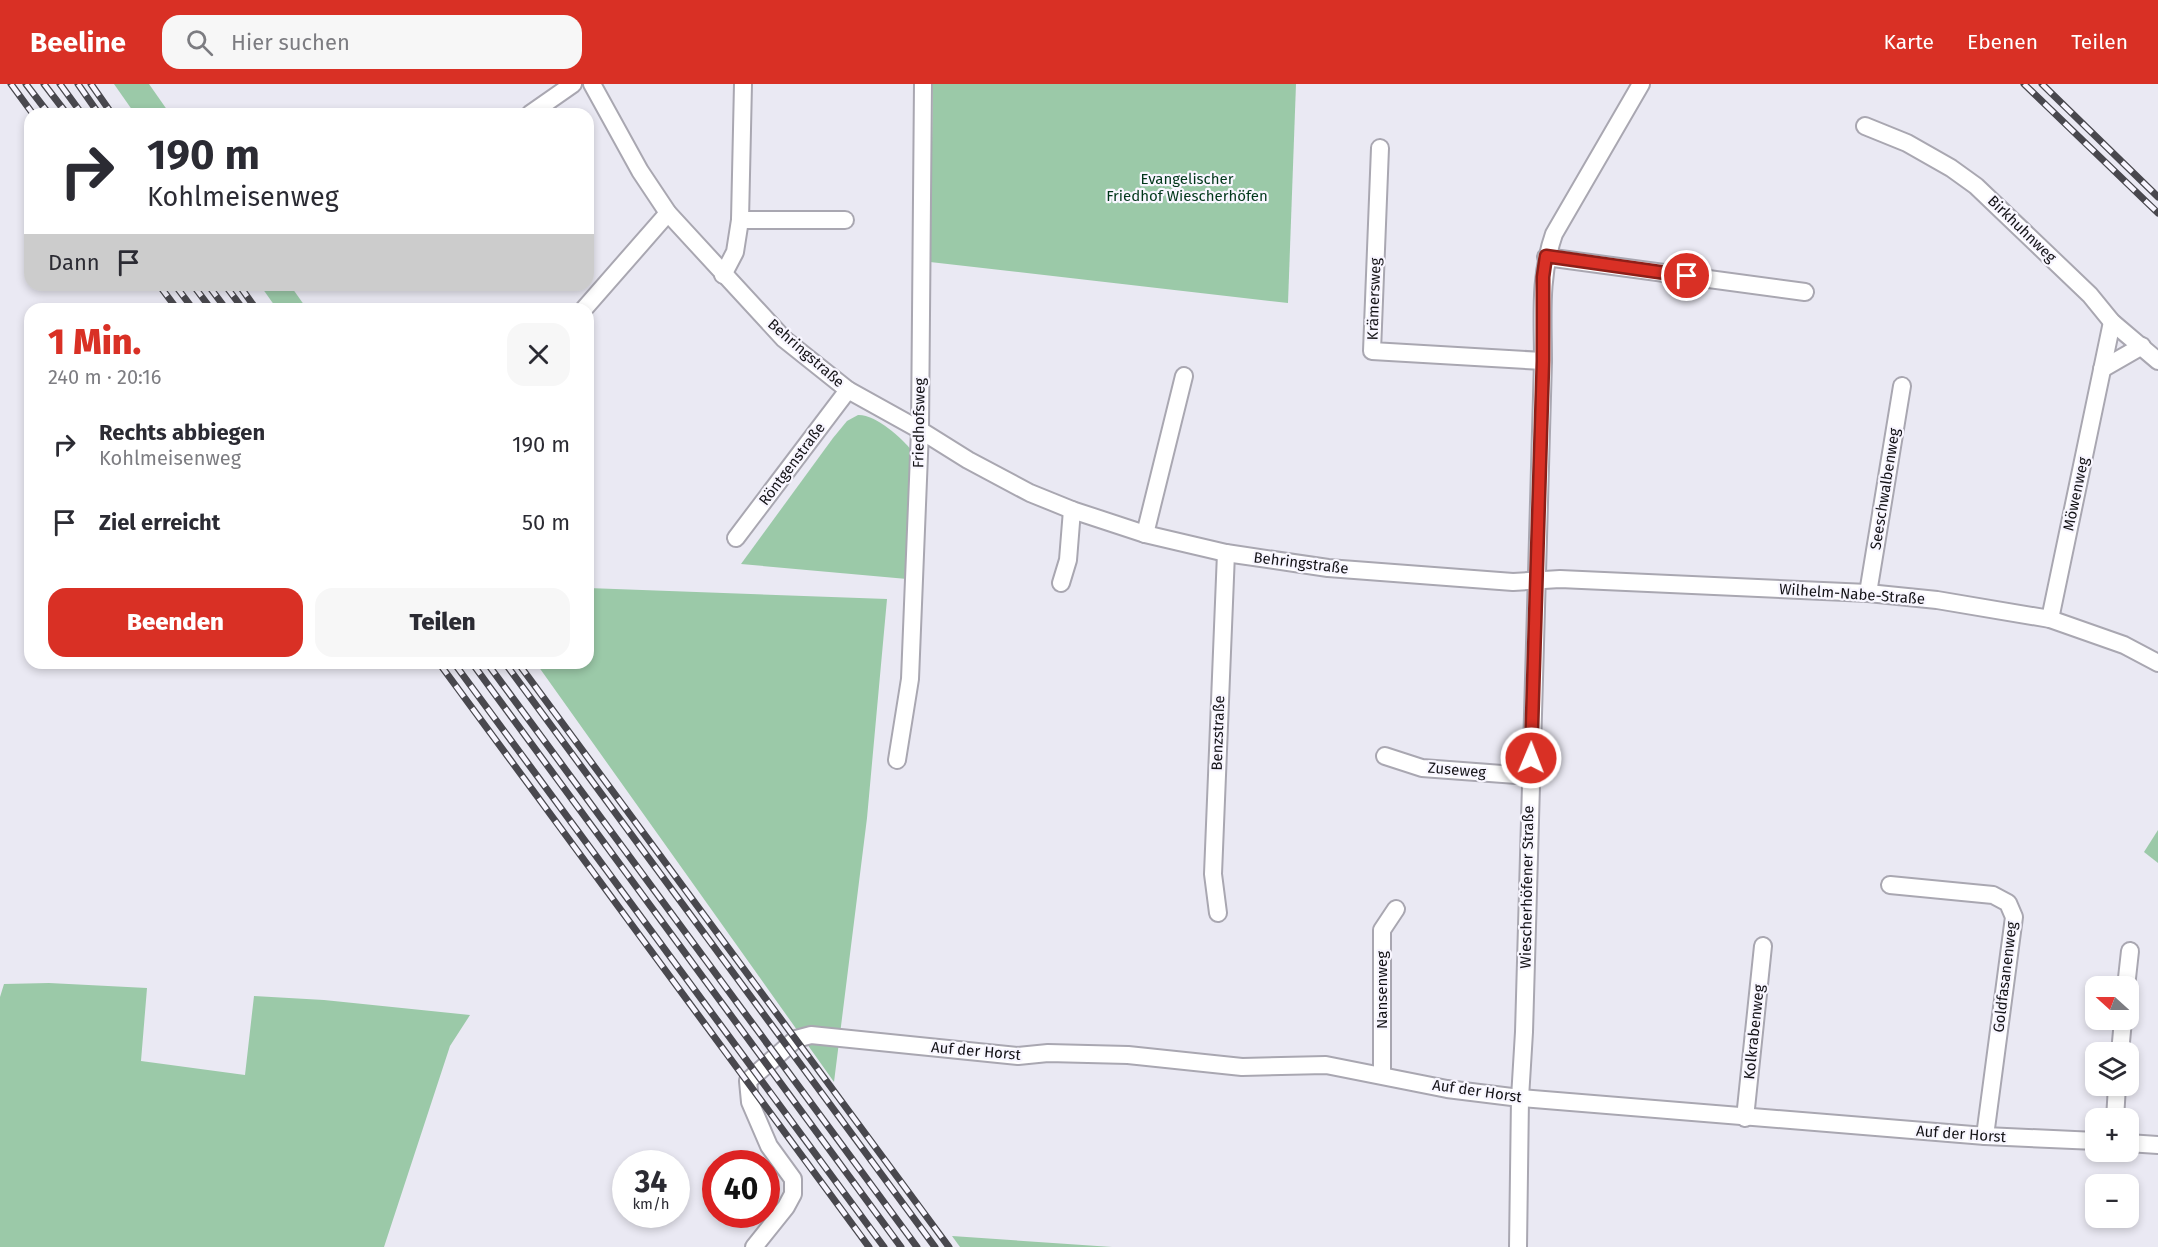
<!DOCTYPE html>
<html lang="de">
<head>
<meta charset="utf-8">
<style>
  :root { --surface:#fff; --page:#f7f7f7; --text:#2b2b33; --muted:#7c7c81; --accent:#d93025 }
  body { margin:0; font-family:"Fira Sans",sans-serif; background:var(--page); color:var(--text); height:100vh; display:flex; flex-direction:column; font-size:22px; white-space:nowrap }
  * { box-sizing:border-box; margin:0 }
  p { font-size:20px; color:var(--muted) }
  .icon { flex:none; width:33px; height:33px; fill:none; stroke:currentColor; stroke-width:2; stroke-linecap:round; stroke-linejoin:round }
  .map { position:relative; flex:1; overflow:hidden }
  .panel { position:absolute; left:24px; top:219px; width:570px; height:366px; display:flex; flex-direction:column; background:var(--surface); border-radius:18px; box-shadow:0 3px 9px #0003 }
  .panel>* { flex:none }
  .guide { position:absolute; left:24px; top:24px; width:570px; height:183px; border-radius:18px; box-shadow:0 3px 9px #0003; background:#fff; color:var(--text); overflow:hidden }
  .needle { width:39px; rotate:291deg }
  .tools { position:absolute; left:2085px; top:892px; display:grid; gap:12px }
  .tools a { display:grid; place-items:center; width:54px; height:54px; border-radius:12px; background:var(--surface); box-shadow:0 3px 9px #0003; font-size:30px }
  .speed { position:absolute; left:612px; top:1066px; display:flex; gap:12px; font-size:30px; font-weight:700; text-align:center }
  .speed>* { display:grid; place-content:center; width:78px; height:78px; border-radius:50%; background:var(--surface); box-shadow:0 3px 9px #0003; line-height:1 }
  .speed small { font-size:15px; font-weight:400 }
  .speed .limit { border:9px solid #d22; background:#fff; color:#111 }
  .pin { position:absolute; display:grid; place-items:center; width:51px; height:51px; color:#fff; margin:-26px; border:3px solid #fff; border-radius:50%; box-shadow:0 2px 6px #0007 }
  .me { position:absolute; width:66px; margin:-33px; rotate:1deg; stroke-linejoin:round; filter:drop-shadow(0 0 4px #0008) }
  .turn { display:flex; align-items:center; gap:21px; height:126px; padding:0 24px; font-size:27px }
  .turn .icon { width:78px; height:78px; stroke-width:2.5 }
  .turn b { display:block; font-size:42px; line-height:51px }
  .then { display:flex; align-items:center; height:57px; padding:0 24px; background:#0003; gap:12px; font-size:22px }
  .round { display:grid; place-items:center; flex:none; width:63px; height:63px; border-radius:18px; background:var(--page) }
  .head { display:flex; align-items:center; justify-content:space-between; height:102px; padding:0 24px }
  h1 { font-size:36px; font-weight:800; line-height:45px; color:var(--accent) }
  .primary-button { display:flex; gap:12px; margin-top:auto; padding:12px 24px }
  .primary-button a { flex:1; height:69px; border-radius:18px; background:var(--accent); color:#fff; font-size:24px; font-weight:800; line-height:69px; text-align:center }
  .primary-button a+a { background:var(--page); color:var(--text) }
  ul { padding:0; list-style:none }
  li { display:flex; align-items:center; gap:18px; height:78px; padding:0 24px }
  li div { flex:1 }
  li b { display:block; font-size:22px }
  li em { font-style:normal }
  header { display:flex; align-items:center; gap:36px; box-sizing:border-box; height:84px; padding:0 30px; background:var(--accent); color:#fff }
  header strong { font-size:28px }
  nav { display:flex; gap:33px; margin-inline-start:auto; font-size:21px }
  .search { width:420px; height:54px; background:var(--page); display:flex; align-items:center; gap:15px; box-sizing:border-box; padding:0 21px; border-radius:18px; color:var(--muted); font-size:22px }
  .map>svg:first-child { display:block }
  .green { fill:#9bc9a8 }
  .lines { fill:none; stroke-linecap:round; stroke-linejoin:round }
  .minor-casing { stroke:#a9a7b1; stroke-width:20 }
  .minor { stroke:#fff; stroke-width:16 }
  .rail-casing { stroke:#49484e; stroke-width:7 }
  .rail { stroke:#f8f6ff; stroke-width:4.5; stroke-dasharray:14; stroke-linecap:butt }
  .route-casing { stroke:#8d1f18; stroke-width:15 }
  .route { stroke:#d93025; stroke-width:10 }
  .labels { text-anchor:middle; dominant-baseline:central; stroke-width:4.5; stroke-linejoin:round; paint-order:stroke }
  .park-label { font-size:15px; fill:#01371a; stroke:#f8f6ff }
  .street-label { font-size:15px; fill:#141317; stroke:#f8f6ff }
</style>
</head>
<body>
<header>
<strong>Beeline</strong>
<div class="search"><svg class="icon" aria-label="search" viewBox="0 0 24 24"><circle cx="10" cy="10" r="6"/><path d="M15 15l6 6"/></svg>Hier suchen</div>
<nav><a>Karte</a><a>Ebenen</a><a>Teilen</a></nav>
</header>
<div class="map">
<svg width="2158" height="1163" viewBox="0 0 2158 1163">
  <rect width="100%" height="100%" fill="#eae9f3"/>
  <!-- green -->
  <g class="green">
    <path d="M114,0h35l21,30h-35z"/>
    <path d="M933,0h363l-8,219 -358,-41z"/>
    <path d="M260,201h30l17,24h-30z"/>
    <path d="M858,331c17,-1 44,23 54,36l-5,128 -166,-15 92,-126 14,-17z"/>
    <path d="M588,504l299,11 -20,219 -33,264 -298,-419h52z"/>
    <path d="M2158,746v33l-14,-11z"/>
    <path d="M49,899l98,5 -6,73 104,14 9,-79 70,4 146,15 -20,31 -66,201h-384v-250l4,-13z"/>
    <path d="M952,1152l160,11h-152z"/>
  </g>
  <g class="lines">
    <defs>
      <g id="minor">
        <path d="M592,0l48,87 28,42 116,126 64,51 72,40 48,30 62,33 42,17 73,24 81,19 102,15 185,14 47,-3 308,14 69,7 113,19 74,26 34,18"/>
        <path d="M530,30l43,-30"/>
        <path d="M1865,42l42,17 44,25 25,18 114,109 22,27 46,39"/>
        <path d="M1380,64l-8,203 171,10"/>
        <path d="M740,136h105"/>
        <path d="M1546,173l259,35"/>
        <path d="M723,191l12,-23 5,-32 3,-136"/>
        <path d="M584,225l84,-96"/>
        <path d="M2102,285l40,-23"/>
        <path d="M1145,450l39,-158"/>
        <path d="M736,454l112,-148"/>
        <path d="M1061,499l7,-23 4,-50"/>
        <path d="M1868,509l34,-207"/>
        <path d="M2050,535l62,-297"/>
        <path d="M1385,672l37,12 108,8"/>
        <path d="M897,676l13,-81 10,-249 3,-346"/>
        <path d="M1890,801l103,10 15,8 6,14 -29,219"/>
        <path d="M1218,829l-5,-39 13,-321"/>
        <path d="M2126,903l4,-36"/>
        <path d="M2120,969l3,-33"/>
        <path d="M1382,991v-145l14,-21"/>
        <path d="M1745,1034l18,-172"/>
        <path d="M2115,1035l2,-33"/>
        <path d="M2128,1059l30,2"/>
        <path d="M754,1163l32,-40 7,-13v-15l-24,-33 -19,-44 -2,-21 48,-42 15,-4 207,21 30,-3 80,2 114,12 84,-2 121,24 73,9 465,38 111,5"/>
        <path d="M1518,1163l2,-149 4,-66 19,-671c0,-45 -4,-84 11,-127l87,-150"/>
      </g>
    </defs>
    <!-- minor casing -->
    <use href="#minor" class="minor-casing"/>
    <!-- minor -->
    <use href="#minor" class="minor"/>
    <defs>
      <g id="rail">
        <path d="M11,0l22,30"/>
        <path d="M26,0l23,30"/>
        <path d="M44,0l23,30"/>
        <path d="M60,0l22,30"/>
        <path d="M78,0l21,30"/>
        <path d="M91,0l21,30"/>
        <path d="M2024,0l134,129"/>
        <path d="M2042,0l116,113"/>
        <path d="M159,201l18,24"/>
        <path d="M175,201l18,24"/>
        <path d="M193,201l18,24"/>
        <path d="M208,201l18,24"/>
        <path d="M225,201l18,24"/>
        <path d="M239,201l17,24"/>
        <path d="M439,579l430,584"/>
        <path d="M454,579l430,584"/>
        <path d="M472,579l429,584"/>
        <path d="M487,579l430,584"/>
        <path d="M505,579l430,584"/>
        <path d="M518,579l431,584"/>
      </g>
    </defs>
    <!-- rail casing -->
    <use href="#rail" class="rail-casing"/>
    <!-- rail -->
    <use href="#rail" class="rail"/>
  </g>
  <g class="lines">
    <defs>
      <path id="route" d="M1531,674l12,-397v-84l3,-21 141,20"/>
    </defs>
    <!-- route casing -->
    <use href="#route" class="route-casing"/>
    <!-- route -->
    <use href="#route" class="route"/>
  </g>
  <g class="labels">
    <!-- park labels -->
    <g class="park-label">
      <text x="1187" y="95">Evangelischer<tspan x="1187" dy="17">Friedhof Wiescherhöfen</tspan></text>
    </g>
    <!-- street labels -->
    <g class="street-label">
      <text transform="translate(2022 145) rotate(44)">Birkhuhnweg</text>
      <text transform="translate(1374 215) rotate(-88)">Krämersweg</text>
      <text transform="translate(806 269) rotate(41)">Behringstraße</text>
      <text transform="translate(919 339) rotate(-89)">Friedhofsweg</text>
      <text transform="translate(792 380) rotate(-53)">Röntgenstraße</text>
      <text transform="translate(1885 405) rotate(-81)">Seeschwalbenweg</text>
      <text transform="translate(2076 410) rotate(-78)">Möwenweg</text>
      <text transform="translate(1301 479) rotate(7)">Behringstraße</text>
      <text transform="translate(1852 510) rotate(4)">Wilhelm-Nabe-Straße</text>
      <text transform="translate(1218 649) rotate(-88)">Benzstraße</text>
      <text transform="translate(1457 686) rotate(5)">Zuseweg</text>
      <text transform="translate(1527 803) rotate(-89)">Wiescherhöfener Straße</text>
      <text transform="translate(2005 893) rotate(-83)">Goldfasanenweg</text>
      <text transform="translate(1382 906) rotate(-90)">Nansenweg</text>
      <text transform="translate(1754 948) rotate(-84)">Kolkrabenweg</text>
      <text transform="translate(976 967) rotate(5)">Auf der Horst</text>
      <text transform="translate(1477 1007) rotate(8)">Auf der Horst</text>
      <text transform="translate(1961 1050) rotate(4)">Auf der Horst</text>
    </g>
  </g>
</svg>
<div class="tools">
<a><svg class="needle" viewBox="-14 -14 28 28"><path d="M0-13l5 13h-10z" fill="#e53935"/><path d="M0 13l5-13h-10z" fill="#7c7c81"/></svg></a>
<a><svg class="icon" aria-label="layers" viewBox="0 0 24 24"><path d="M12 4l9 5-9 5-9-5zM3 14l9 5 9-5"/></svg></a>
<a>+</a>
<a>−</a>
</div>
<div class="speed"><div>34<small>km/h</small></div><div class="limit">40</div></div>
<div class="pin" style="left:1687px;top:192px;background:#d93025"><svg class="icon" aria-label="arrive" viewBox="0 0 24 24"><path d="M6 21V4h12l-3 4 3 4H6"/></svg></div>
<svg class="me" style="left:1531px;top:674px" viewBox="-20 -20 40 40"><circle r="17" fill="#d93025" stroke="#fff" stroke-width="3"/><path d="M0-11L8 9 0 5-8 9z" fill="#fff"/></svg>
<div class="guide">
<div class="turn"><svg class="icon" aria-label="right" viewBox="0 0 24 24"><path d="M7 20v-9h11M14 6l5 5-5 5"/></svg><div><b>190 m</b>Kohlmeisenweg</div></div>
<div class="then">Dann<svg class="icon" aria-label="arrive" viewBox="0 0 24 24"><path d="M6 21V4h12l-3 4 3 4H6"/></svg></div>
</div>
<section class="panel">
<div class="head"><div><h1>1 Min.</h1><p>240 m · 20:16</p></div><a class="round"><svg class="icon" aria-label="close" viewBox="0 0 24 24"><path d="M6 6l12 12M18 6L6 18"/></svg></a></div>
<ul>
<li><svg class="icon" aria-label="right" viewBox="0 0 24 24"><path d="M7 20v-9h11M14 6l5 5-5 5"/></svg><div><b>Rechts abbiegen</b><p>Kohlmeisenweg</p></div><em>190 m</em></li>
<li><svg class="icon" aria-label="arrive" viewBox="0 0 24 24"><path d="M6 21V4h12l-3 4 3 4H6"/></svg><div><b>Ziel erreicht</b></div><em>50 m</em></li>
</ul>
<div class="primary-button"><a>Beenden</a><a>Teilen</a></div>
</section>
</div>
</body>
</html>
